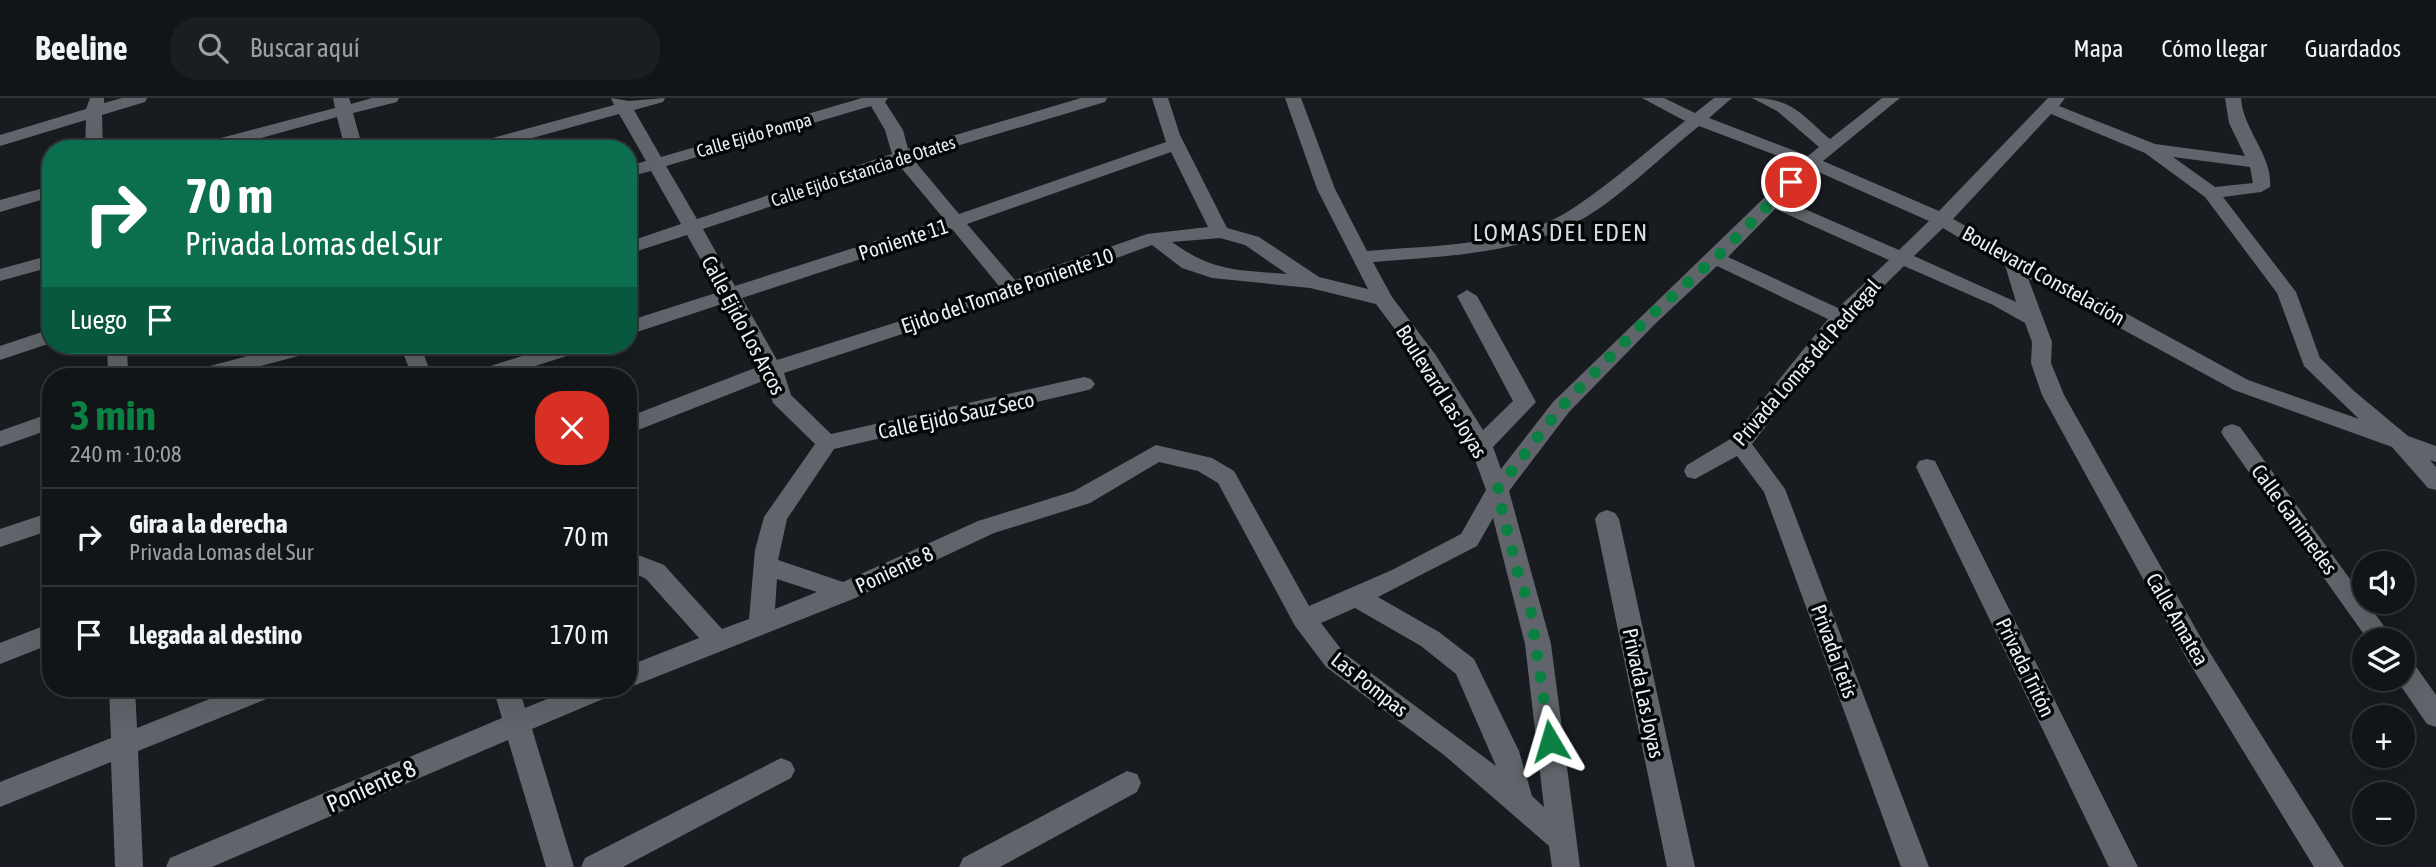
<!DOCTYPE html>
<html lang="es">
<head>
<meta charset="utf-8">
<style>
  :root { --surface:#121518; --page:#1b1e21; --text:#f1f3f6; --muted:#9c9fa2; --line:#313437; --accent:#0b8043 }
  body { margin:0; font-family:"Asap Condensed",sans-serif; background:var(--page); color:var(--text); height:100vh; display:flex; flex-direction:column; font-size:26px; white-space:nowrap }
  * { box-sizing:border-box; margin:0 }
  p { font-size:23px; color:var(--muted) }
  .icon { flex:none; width:38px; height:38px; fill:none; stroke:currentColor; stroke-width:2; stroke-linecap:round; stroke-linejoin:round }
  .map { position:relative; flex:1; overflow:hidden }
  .details { position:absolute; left:42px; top:270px; width:595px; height:329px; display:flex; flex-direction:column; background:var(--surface); border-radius:28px; box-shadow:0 7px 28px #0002,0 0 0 2px var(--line) }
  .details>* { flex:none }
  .banner { position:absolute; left:42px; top:42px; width:595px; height:214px; border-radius:28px; box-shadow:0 7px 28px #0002,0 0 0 2px var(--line); background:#0b6e4f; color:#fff; overflow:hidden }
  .buttons { position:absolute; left:2352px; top:453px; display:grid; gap:14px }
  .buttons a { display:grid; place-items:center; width:63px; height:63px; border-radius:50%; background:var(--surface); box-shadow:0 7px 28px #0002,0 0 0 2px var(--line); font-size:35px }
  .pin { position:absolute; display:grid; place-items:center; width:60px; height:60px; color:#fff; margin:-30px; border:4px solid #fff; border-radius:50%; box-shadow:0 2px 7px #0007 }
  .me { position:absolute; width:77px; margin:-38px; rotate:353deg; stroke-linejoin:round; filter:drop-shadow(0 0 5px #0008) }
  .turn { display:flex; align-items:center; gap:24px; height:147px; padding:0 28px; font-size:32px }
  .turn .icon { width:91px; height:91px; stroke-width:2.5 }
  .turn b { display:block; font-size:49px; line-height:60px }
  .then { display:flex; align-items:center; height:66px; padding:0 28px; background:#0003; gap:14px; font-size:26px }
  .round { display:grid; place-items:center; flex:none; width:74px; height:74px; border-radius:28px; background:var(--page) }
  .summary { display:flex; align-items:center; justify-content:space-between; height:119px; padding:0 28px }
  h1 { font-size:42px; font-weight:700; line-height:52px; color:var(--accent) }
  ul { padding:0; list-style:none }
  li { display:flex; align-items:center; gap:21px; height:98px; padding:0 28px; border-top:2px solid var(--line) }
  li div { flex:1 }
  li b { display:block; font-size:26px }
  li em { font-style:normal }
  header { display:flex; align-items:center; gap:42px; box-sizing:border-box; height:98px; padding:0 35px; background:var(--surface); border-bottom:2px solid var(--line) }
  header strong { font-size:33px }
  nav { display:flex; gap:38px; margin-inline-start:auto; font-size:24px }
  .search { width:490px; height:63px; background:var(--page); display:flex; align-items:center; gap:18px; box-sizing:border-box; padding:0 24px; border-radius:28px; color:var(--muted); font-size:26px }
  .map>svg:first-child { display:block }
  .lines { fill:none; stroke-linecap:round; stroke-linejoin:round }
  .minor { fill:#61656b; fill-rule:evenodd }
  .route { stroke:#0b8043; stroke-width:12; stroke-dasharray:0 21.6 }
  .labels { text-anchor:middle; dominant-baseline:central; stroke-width:7; stroke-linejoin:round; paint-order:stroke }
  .far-street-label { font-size:18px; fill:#eceff2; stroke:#050608 }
  .street-label { font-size:21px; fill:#eceff2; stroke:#050608 }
  .quarter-label { font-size:24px; letter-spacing:2px; fill:#d8dee4; stroke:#050608 }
  .near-street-label { font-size:24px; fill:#eceff2; stroke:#050608 }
</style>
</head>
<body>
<header>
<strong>Beeline</strong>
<div class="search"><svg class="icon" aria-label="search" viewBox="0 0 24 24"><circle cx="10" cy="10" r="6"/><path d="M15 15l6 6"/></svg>Buscar aquí</div>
<nav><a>Mapa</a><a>Cómo llegar</a><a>Guardados</a></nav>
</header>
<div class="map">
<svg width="2436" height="769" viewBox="0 0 2436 769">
  <rect width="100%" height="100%" fill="#181c20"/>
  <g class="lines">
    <!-- minor -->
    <g class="minor">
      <path d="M90,0h14v5l18,-5h25l-2,4 -43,13 1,34h-18l1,-29 -86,26v-11l86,-26z"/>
      <path d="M333,0h16l2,6 21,-6h27l-2,4 -44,11 10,36h-18l-8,-32 -116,32h-30l3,-4 141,-37z"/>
      <path d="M611,0l18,3 36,-3 -2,4 -29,8 27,47 201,-59h26l-3,4 18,28 5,19 173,-51h26l-2,4 -192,57 46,55 207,-72 -14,-44h16l12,37 47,93 32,9 60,40 49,12 -51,-100 -32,-91h16l34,91 32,62c68,-6 149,-4 208,-44 39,-26 74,-58 110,-86l-43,-23h22l31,15 19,-15h18l-23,20 99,38 11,-9 -42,-36 -25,-13c40,0 49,16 78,41l52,-41h18l-77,63 116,50 109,-113h17l-6,8 96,38 90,12 -16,-33 -4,-25h16c2,32 32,58 29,89l-9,5 -38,5 73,95 24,66 34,33 54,45 28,10v16l-6,-2 6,7v23l-8,-2 -36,-41 -158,-57 -206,-112 24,64 -1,21 13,32 141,250 139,222h-30l-127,-208 -145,-264 -11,-32 1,-21 -7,-19 -32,-18 -89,-39 -57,56 -95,122 33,45 144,378h-28l-137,-375 -27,-36 -42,23 -8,-2 -3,-6 3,-6 45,-27 96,-119 -111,-53 -62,58 -86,88 -60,79 42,153 29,223h-28l-3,-21 -105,-91 -118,-88 -31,-41 -77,-143 -20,-12 -39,-9 -69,41 -96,30 -141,66 -225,89v-22l71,-28 -53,-59 -18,-9v-19l36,14 58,64 27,-10 6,-69 9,-33 51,-73 -42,-41 -8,-23 -137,54v-17l132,-51 -35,-63 -97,32v-14l91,-29 -32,-57 -59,19v-12l53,-18 -30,-53 -23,6v-11l18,-5 -27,-47 -126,35h-29l3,-4 147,-40zM871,8l14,24 7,24 -195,65 -31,-53zM2051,16l94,39 60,44 72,96 27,73 55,53 -111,-39 -295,-161zM1699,28l100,38 -246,238 -52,67 -8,-22 43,-45 -59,-106 -10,-6 -10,6 56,105 -30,29 -48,-76 -43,-57 -19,-35c71,-6 150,-7 213,-45 39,-24 77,-62 113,-91zM1171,54l37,75 -61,7 -132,46 -48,-56zM2173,59l77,10 3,16 -38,4zM898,66l46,55 -209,67 -32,-57zM1814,72l115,51 -30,29 -115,-50zM1775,111l114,51 -51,48 -110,-51zM1943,130l62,37 11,37 -102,-46zM952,131l47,57 -29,13 -193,61 -35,-62zM1220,140l25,7 42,29c-48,-4 -74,-2 -115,-32zM1152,147l30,23 30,10 98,10 66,16 44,59 50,83 16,44 -25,44 -69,36 -83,36 -75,-135 -22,-13 -56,-13 -82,46 -96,30 -135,61 -65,-22 9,-41 47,-70 250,-58 7,-2 4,-5 -4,-5 -7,-2 -253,57 -40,-39 -7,-22 200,-66zM1493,420l32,126 19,163 -12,-11 -13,-45 -45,-92 -35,-27 -61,-35 99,-51zM777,481l40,13 -42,17zM1355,510l66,38 35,28 40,92 -152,-113 -23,-30z"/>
      <path d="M51,88v11l-51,15v-12z"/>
      <path d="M51,157v12l-51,14v-12z"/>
      <path d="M51,231v14l-51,17v-14z"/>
      <path d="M107,247h20l1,31h-20z"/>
      <path d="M289,247h35l-3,5 -98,26h-36l4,-5z"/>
      <path d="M400,247h20l12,31h-20z"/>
      <path d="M556,247h32l-3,5 -81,26h-33l4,-5z"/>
      <path d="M51,315v16l-51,18v-16z"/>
      <path d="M2232,326l8,3 154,213h-26l-144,-203 -3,-5 3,-5z"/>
      <path d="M1927,361l8,2 203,406h-29l-193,-400 3,-6z"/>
      <path d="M1607,412l8,3 4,6 76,348h-28l-72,-348 4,-6z"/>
      <path d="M51,414v18l-51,17v-18z"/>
      <path d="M51,525v21l-51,20v-21z"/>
      <path d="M2403,560l9,3 24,34v32l-9,-3 -31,-45h7z"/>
      <path d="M109,590h26l2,40 100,-40h41l-4,8 -136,55 5,116h-28l-4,-105 -111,45v-25l111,-44z"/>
      <path d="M493,590h26l6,20 49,-20h40l-4,8 -78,33 42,138h-28l-38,-127 -296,127h-46l4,-9 332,-140z"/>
      <path d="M781,660l10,4 4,8 -4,8 -168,89h-42l4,-9z"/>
      <path d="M1127,673l10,3 4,9 -4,9 -137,75h-41l4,-9z"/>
    </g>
  </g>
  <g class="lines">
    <!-- route -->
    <path class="route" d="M1550,643l-20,-134 -12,-34 -21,-83 64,-83 86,-88 77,-69 67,-68"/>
  </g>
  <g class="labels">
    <!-- far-street labels -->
    <g class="far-street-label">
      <text transform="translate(754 37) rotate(-16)">Calle Ejido Pompa</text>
      <text transform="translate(863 73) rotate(-18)">Calle Ejido Estancia de Otates</text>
    </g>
    <!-- street labels -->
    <g class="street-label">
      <text transform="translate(903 141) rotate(-18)">Poniente 11</text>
      <text transform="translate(2044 177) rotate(29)">Boulevard Constelación</text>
      <text transform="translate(1007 192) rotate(-19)">Ejido del Tomate Poniente 10</text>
      <text transform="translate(744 227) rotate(62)">Calle Ejido Los Arcos</text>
      <text transform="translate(1806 264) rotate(-49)">Privada Lomas del Pedregal</text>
      <text transform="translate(1442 293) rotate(58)">Boulevard Las Joyas</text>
      <text transform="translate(956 317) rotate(-12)">Calle Ejido Sauz Seco</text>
      <text transform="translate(2295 421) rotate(54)">Calle Ganimedes</text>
      <text transform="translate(894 471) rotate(-25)">Poniente 8</text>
      <text transform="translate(2178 521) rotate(60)">Calle Amatea</text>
      <text transform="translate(1835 553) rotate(70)">Privada Tetis</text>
      <text transform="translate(2026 569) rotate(64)">Privada Tritón</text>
      <text transform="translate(1370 586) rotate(38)">Las Pompas</text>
      <text transform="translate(1644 595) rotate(78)">Privada Las Joyas</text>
    </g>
    <!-- quarter labels -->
    <g class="quarter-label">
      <text x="1561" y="134">LOMAS DEL EDEN</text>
    </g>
    <!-- near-street labels -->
    <g class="near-street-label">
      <text transform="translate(371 688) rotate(-24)">Poniente 8</text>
    </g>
  </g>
</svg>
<div class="buttons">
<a><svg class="icon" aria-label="sound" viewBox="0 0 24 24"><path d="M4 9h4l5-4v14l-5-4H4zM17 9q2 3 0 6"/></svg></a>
<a><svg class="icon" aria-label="layers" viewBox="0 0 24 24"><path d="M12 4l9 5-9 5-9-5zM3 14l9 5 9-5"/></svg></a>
<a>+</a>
<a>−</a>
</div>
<div class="pin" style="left:1791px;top:84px;background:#d93025"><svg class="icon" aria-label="arrive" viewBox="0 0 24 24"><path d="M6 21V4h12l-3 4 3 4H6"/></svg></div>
<svg class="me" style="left:1550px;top:643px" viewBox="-20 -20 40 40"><path d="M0-17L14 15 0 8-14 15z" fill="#0b8043" stroke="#fff" stroke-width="4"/></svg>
<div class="banner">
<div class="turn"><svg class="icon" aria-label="right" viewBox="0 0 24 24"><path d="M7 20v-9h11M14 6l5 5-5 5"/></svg><div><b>70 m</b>Privada Lomas del Sur</div></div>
<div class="then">Luego<svg class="icon" aria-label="arrive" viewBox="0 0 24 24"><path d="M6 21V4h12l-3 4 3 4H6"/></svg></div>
</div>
<section class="details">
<div class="summary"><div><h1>3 min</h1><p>240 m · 10:08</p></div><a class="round" style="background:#d93025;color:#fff"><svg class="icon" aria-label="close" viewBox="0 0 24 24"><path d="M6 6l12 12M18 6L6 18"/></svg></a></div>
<ul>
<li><svg class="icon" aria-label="right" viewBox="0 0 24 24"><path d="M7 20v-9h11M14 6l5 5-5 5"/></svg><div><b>Gira a la derecha</b><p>Privada Lomas del Sur</p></div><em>70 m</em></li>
<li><svg class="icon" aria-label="arrive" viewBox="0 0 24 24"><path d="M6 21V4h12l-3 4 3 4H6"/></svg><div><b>Llegada al destino</b></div><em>170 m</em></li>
</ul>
</section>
</div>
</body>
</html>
